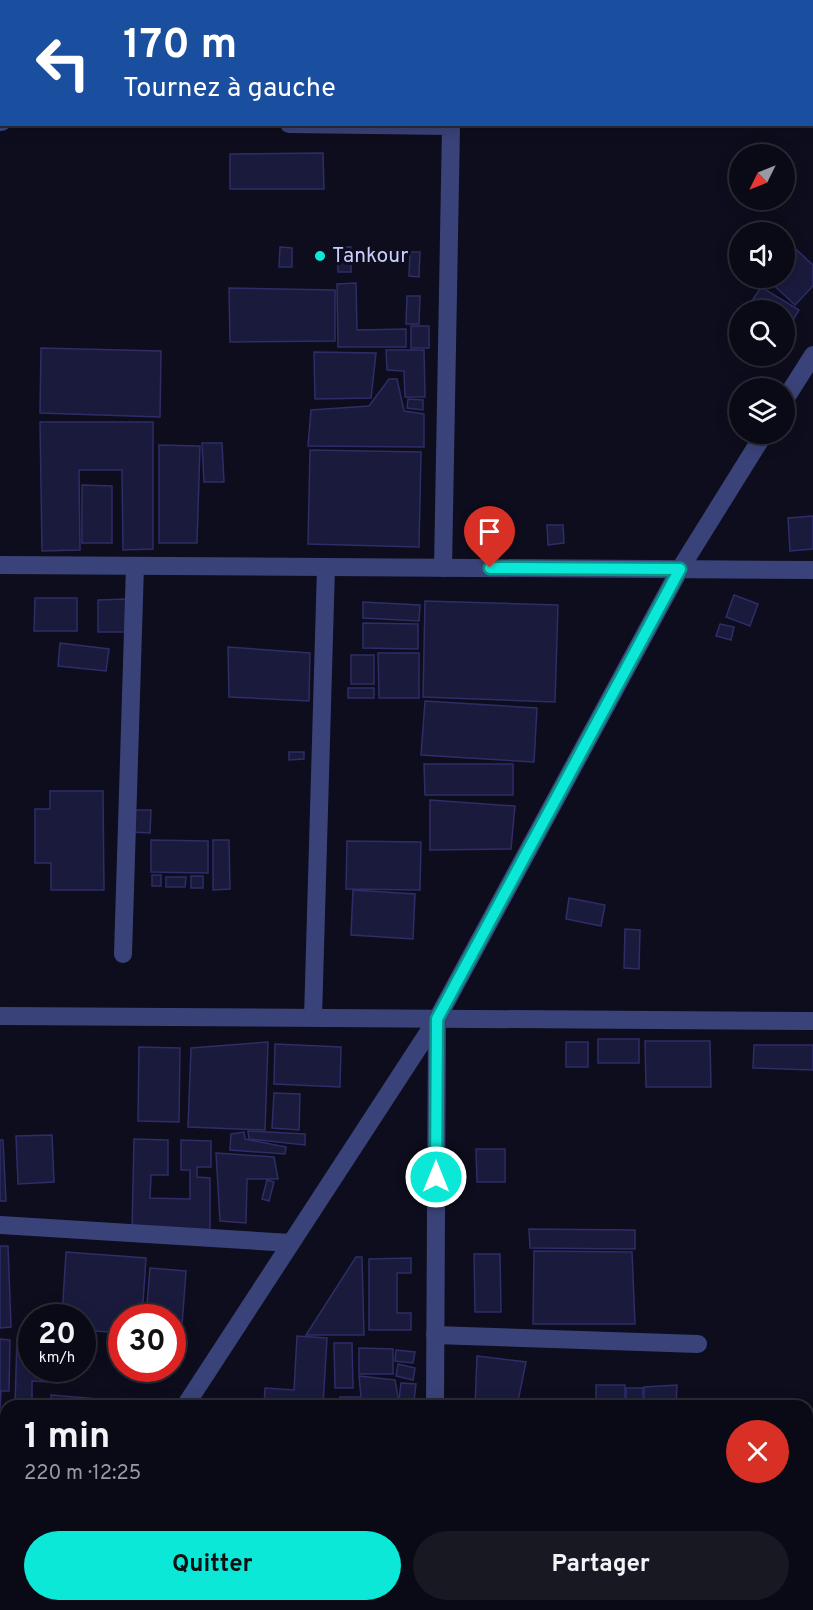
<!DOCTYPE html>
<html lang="fr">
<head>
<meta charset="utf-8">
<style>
  :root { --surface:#0a0a16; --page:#181823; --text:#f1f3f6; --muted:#999aa1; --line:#2a2b35; --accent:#0ce8d7 }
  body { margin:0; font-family:Overpass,sans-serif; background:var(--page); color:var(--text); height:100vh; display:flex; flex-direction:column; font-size:22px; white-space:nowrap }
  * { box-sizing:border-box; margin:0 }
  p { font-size:20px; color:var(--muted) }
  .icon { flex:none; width:33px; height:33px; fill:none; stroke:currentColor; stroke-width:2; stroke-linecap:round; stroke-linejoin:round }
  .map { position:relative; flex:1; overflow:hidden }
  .sheet { position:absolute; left:0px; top:1400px; width:813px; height:212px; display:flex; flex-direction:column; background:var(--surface); border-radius:18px 18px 0 0; box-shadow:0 3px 15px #0003,0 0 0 2px var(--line) }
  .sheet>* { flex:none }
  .banner { position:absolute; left:0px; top:0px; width:813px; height:126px; box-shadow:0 3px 15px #0003,0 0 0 2px var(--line); background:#1a4fa0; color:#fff; overflow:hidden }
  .needle { width:39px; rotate:227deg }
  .fabs { position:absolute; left:729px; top:144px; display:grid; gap:12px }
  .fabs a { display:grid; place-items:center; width:66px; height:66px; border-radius:50%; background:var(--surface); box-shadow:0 3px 15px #0003,0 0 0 2px var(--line); font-size:30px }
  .speed { position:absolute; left:18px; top:1304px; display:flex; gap:12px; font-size:30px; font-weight:700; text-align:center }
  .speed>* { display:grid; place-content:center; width:78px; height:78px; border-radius:50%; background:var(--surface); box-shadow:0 3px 15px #0003,0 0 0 2px var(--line); line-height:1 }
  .speed small { font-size:15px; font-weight:400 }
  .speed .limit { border:9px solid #d22; background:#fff; color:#111 }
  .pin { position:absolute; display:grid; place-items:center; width:51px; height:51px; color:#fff; margin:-62px -26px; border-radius:50% 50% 50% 0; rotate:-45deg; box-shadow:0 0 6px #0007 }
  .pin .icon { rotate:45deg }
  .me { position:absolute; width:66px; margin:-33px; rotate:0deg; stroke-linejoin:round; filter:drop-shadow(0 0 4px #0008) }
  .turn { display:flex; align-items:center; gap:21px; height:126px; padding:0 24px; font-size:27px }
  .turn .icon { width:78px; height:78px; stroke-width:2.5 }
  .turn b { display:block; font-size:42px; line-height:51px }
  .round { display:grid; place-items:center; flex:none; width:63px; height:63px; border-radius:32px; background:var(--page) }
  .head { display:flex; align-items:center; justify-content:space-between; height:102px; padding:0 24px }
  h1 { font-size:36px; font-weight:700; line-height:45px }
  .cta { display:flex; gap:12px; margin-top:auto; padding:12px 24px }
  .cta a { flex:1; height:69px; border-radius:36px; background:var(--accent); color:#111; font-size:24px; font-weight:700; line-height:69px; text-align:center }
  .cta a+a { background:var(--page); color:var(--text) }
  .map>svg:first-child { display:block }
  .building { fill:#1a1a3d; stroke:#2e2d67; stroke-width:1.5 }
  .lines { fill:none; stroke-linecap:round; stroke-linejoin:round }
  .minor { stroke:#3a4379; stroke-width:18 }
  .route-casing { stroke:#08978c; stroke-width:15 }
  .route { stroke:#0ce8d7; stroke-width:10 }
  .poi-dot { fill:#0ce8d7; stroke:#0d0d1d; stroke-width:2 }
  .labels { text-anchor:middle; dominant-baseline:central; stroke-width:6; stroke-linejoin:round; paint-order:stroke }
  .poi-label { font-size:21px; fill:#cbcefc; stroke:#0d0d1d; text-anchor:start }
</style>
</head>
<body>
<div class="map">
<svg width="813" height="1610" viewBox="0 0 813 1610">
  <rect width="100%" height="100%" fill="#0d0d1d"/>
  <!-- building -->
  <g class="building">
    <path d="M280,0h45v1l-45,1z"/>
    <path d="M323,153l1,36h-94v-35z"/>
    <path d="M787,241l26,24v21l-18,19 -29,-27h18v-34z"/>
    <path d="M280,247l12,1v19h-13z"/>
    <path d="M337,247h14v25h-13z"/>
    <path d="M410,252h10l-1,25 -10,-1z"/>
    <path d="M356,283l1,47 49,-1v18h-68l-1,-63z"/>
    <path d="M761,287l38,23 -15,25v-25h-38z"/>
    <path d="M229,288l106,2v51l-105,1z"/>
    <path d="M407,296h13l-1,28h-13z"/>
    <rect x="411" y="326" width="18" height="22"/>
    <path d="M41,348l120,3 -1,66 -120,-4z"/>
    <path d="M386,350h38l1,47h-20l-1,-26 -17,-1z"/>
    <path d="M314,352l62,1 -5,45 -56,1z"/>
    <path d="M389,379h8l7,32 20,3v33l-116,-1 3,-36 58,-4z"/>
    <path d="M408,399l15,1v10l-16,-2z"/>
    <path d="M40,422h113v127l-30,1 -1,-80h-43l1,80 -38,1z"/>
    <path d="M202,443h20l2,39h-20z"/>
    <path d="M159,445l41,1 -3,97h-38z"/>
    <path d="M310,450l111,2 -2,95 -111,-3z"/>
    <path d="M82,485l30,1v57h-30z"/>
    <path d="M813,516v33l-23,2 -2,-33z"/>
    <path d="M547,525h16l1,18 -16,2z"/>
    <path d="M734,595l24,9 -8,22 -24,-9z"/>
    <path d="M35,598h42v33h-43z"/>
    <path d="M126,599v33h-28v-32z"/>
    <path d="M425,601l133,4 -3,97 -132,-5z"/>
    <path d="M363,602l57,3 -1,16 -56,-3z"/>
    <path d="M363,623l55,1v25l-55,-1z"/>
    <path d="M720,624l14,3 -3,13 -15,-4z"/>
    <path d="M60,643l49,6 -3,22 -48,-5z"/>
    <path d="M228,647l82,6 -1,48 -80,-4z"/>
    <path d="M378,653h41v45h-40z"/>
    <rect x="351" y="655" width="23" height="29"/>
    <rect x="348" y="688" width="26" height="10"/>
    <path d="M425,701l112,7 -3,54 -113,-7z"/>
    <path d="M289,752h15v7l-15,1z"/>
    <path d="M424,764h89v31h-88z"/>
    <path d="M50,791h53l1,99h-53v-27h-16v-54h15z"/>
    <path d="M430,800l85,6 -4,43 -81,1z"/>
    <path d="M132,810h19l-1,23 -19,-1z"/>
    <path d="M151,840l57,1v32l-57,-1z"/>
    <path d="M213,840h16l1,49 -17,1z"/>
    <path d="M347,841l74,1 -1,48 -74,-1z"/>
    <rect x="152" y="875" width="9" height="11"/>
    <rect x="191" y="876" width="12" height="12"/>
    <path d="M166,877h20l-1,10h-19z"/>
    <path d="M353,890l62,4 -2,45 -62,-4z"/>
    <path d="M569,898l36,7 -4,21 -35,-7z"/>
    <path d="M625,929l15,1 -1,39 -15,-1z"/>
    <rect x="598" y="1039" width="41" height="24"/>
    <path d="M645,1041h65l1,46h-65z"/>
    <path d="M268,1042l-3,88 -77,-3 3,-79z"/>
    <rect x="566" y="1042" width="22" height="25"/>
    <path d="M275,1044l66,3 -1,40 -66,-3z"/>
    <path d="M754,1045h59v25l-60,-2z"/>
    <path d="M139,1047l41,1 -1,74 -41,-1z"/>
    <path d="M274,1093l26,1 -1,36 -27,-2z"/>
    <path d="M248,1131l57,3v11l-56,-6z"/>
    <path d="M244,1132l1,7 41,8 -1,7 -55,-4 1,-16z"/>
    <path d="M52,1135l2,47 -36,2 -2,-48z"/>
    <path d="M134,1139l34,1v35h-17l-1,23 40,1v-29h-9v-30l30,1v26h-14v10l13,1v53l-78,-2z"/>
    <path d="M0,1140h3l3,61h-6z"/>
    <path d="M476,1149h29v33h-28z"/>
    <path d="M216,1153l58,4 4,22h-31l-1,44 -26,-2z"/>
    <path d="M267,1180l7,2 -5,19 -7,-2z"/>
    <path d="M529,1229l106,1v19l-105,-1z"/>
    <path d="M0,1246h8l3,81 -11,1z"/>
    <path d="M534,1251l98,1 3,72h-102z"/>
    <path d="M66,1252l80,6 -4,59h-20v16l-40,-3v-13h-20z"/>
    <path d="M474,1254h26l1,58h-26z"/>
    <path d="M356,1257h6l2,78h-58z"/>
    <path d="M411,1258v15h-14v40h14v17h-42v-71z"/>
    <path d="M150,1268l36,3 -5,68 -9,-1v-21h-26z"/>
    <path d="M297,1336l30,2 -4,68h-59l1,-18 29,2z"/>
    <path d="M17,1338h15v30h19v14l-19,-1v25h-17z"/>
    <path d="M0,1339l10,1 -1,51h-8l-1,17z"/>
    <path d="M334,1343h18l1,45h-18z"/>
    <path d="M359,1348l34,1v25h-34z"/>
    <path d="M396,1350l19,2 -2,11 -18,-2z"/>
    <path d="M477,1356l49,6 -9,44h-42z"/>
    <path d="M398,1364l17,4 -2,12 -17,-4z"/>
    <path d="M359,1376l36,4 4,22h20v4h-79v-9h21z"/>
    <path d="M401,1383l15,1 -2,17 -15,-2z"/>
    <rect x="596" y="1385" width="29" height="21"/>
    <path d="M677,1385l-1,21h-32v-19z"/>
    <rect x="626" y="1388" width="17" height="18"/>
    <path d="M51,1395l46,4 -1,7h-45z"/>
    <rect x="145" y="1605" width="38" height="5"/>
    <path d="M263,1605h24v5h-25z"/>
    <rect x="396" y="1605" width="13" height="5"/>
  </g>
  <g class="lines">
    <!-- minor -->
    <g class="minor">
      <path d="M207,0v2"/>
      <path d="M2,2v-2"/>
      <path d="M0,54l2,-35"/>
      <path d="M0,122h2"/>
      <path d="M289,124l162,2 -8,442"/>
      <path d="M784,401l29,-46"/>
      <path d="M0,565l813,5"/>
      <path d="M123,954l12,-388"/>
      <path d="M0,1016l813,5"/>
      <path d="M313,1018l13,-451"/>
      <path d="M0,1225l291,18"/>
      <path d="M435,1335l263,9"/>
      <path d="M185,1406l252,-387 243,-450 84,-135"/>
      <path d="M435,1406l2,-387"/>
      <path d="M807,1465h6"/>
      <path d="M2,1610l1,-152"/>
      <path d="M58,1610l3,-5"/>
      <path d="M434,1610l1,-5"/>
    </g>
  </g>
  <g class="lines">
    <defs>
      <path id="route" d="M436,1177l1,-158 243,-450 -190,-1"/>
    </defs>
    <!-- route casing -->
    <use href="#route" class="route-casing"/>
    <!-- route -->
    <use href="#route" class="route"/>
  </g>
  <!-- markers -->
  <circle class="poi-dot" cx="320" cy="256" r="6"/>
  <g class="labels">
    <!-- poi labels -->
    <g class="poi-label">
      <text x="332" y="256">Tankour</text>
    </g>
  </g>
</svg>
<div class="fabs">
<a><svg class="needle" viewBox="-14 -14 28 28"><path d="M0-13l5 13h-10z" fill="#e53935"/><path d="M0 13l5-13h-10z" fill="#999aa1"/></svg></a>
<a><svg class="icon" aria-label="sound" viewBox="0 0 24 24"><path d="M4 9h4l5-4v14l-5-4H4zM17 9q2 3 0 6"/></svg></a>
<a><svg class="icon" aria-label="search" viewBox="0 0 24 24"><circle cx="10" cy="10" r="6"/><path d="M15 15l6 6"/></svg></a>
<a><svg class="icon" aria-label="layers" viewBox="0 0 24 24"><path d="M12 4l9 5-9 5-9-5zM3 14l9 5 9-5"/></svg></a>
</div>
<div class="speed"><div>20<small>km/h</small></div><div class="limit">30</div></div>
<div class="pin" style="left:490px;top:568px;background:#d93025"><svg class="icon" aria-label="arrive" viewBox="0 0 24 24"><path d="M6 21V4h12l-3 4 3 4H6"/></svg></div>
<svg class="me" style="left:436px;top:1177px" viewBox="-20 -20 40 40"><circle r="17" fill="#0ce8d7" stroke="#fff" stroke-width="3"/><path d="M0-11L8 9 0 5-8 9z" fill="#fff"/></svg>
<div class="banner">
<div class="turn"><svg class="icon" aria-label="left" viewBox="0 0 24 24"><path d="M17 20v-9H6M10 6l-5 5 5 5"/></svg><div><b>170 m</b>Tournez à gauche</div></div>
</div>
<section class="sheet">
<div class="head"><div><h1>1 min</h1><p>220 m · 12:25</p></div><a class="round" style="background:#d93025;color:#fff"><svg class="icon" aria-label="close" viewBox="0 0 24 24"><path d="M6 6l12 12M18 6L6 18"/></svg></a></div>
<div class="cta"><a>Quitter</a><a>Partager</a></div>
</section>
</div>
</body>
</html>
